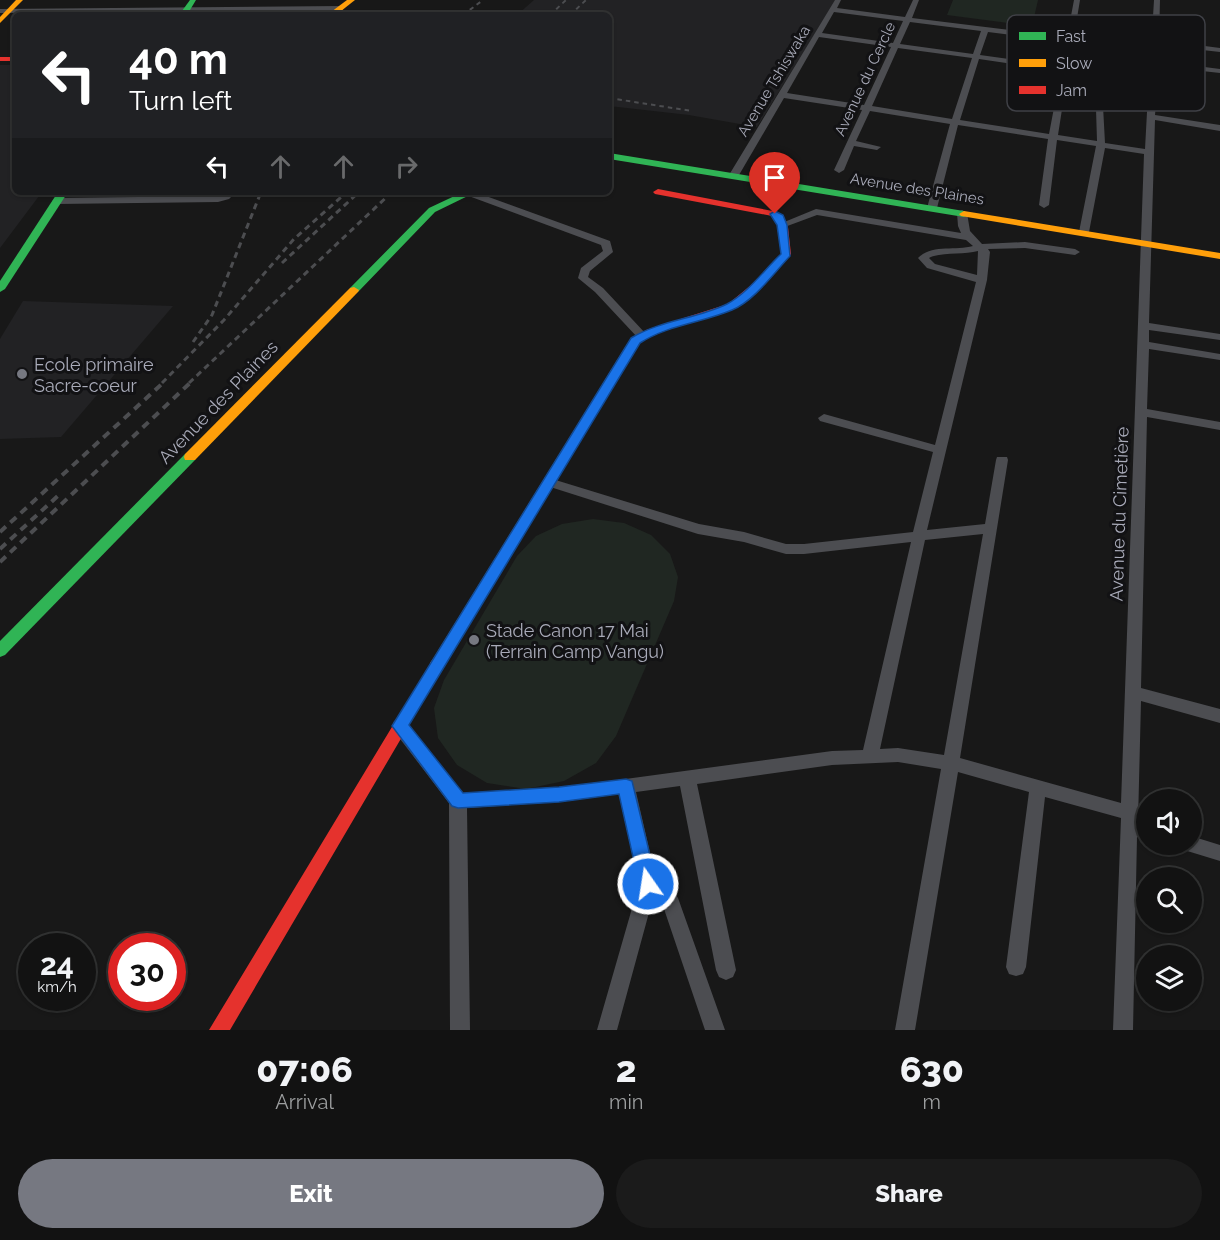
<!DOCTYPE html>
<html lang="en">
<head>
<meta charset="utf-8">
<style>
  :root { --surface:#121212; --page:#1b1b1b; --text:#f1f3f6; --muted:#9c9e9f; --line:#313232; --accent:#767881 }
  body { margin:0; font-family:Raleway,sans-serif; background:var(--page); color:var(--text); height:100vh; display:flex; flex-direction:column; font-size:22px; white-space:nowrap }
  * { box-sizing:border-box; margin:0 }
  p { font-size:20px; color:var(--muted) }
  .icon { flex:none; width:33px; height:33px; fill:none; stroke:currentColor; stroke-width:2; stroke-linecap:round; stroke-linejoin:round }
  .map { position:relative; height:1030px; overflow:hidden }
  .sheet { display:flex; flex-direction:column; background:var(--surface); flex:1 }
  .sheet>* { flex:none }
  .top-card { position:absolute; left:12px; top:12px; width:600px; height:183px; border-radius:9px; box-shadow:0 2px 4px #0004,0 0 0 2px var(--line); background:#202124; color:#fff; overflow:hidden }
  .tools { position:absolute; left:1136px; top:789px; display:grid; gap:12px }
  .tools a { display:grid; place-items:center; width:66px; height:66px; border-radius:50%; background:var(--surface); box-shadow:0 2px 4px #0004,0 0 0 2px var(--line); font-size:30px }
  .speed { position:absolute; left:18px; top:933px; display:flex; gap:12px; font-size:30px; font-weight:700; text-align:center }
  .speed>* { display:grid; place-content:center; width:78px; height:78px; border-radius:50%; background:var(--surface); box-shadow:0 2px 4px #0004,0 0 0 2px var(--line); line-height:1 }
  .speed small { font-size:15px; font-weight:400 }
  .speed .limit { border:9px solid #d22; background:#fff; color:#111 }
  .pin { position:absolute; display:grid; place-items:center; width:51px; height:51px; color:#fff; margin:-62px -26px; border-radius:50% 50% 50% 0; rotate:-45deg; box-shadow:0 0 6px #0007 }
  .pin .icon { rotate:45deg }
  .me { position:absolute; width:66px; margin:-33px; rotate:347deg; stroke-linejoin:round; filter:drop-shadow(0 0 4px #0008) }
  .turn { display:flex; align-items:center; gap:21px; height:126px; padding:0 18px; font-size:27px }
  .turn .icon { width:78px; height:78px; stroke-width:2.5 }
  .turn b { display:block; font-size:42px; line-height:51px }
  .lanes { display:flex; align-items:center; height:57px; padding:0 18px; background:#0003; justify-content:center; gap:30px; direction:ltr }
  .lanes .off { opacity:.35 }
  .eta { display:flex; justify-content:space-evenly; align-items:center; height:102px; text-align:center }
  .eta b { font-size:36px; font-weight:800; line-height:42px }
  .action { display:flex; gap:12px; margin-top:auto; padding:12px 18px }
  .action a { flex:1; height:69px; border-radius:36px; background:var(--accent); color:#fff; font-size:24px; font-weight:800; line-height:69px; text-align:center }
  .action a+a { background:var(--page); color:var(--text) }
  .map>svg:first-child { display:block }
  .built { fill:#222224 }
  .green { fill:#202722 }
  .lines { fill:none; stroke-linecap:round; stroke-linejoin:round }
  .street { fill:#4c4d51; fill-rule:evenodd }
  .fast { fill:#30b455; fill-rule:evenodd }
  .slow { fill:#ff9f0a; fill-rule:evenodd }
  .jam { fill:#e5322d; fill-rule:evenodd }
  .rail-far2 { stroke:#4c4d50; stroke-width:2; stroke-dasharray:4.5 4; stroke-linecap:butt }
  .rail-far1 { stroke:#4c4d50; stroke-width:3; stroke-dasharray:6 4.5; stroke-linecap:butt }
  .rail { stroke:#4c4d50; stroke-width:4; stroke-dasharray:8 6; stroke-linecap:butt }
  .route { fill:#1a73e8; stroke:#114b97; stroke-width:1.5 }
  .poi-dot { fill:#767881; stroke:#121214; stroke-width:2 }
  .labels { text-anchor:middle; dominant-baseline:central; stroke-width:6; stroke-linejoin:round; paint-order:stroke }
  .far-street-label { font-size:15px; fill:#a9abb9; stroke:#121214 }
  .poi-label { font-size:18px; fill:#a9abb9; stroke:#121214; text-anchor:start }
  .street-label { font-size:18px; fill:#a9abb9; stroke:#121214 }
  .key { fill:#121214; stroke:#3f4046; stroke-width:1.5 }
  .key-label { font-size:16px; fill:#a9abb9 }
</style>
</head>
<body>
<div class="map">
<svg width="1220" height="1030" viewBox="0 0 1220 1030">
  <rect width="100%" height="100%" fill="#181818"/>
  <!-- built -->
  <g class="built">
    <path d="M534,0h302l-79,127 -68,-12 -80,-9v-91h-92z"/>
    <path d="M0,65h15v127h27l-42,56z"/>
    <path d="M23,301l150,5 -112,131 -61,2v-100z"/>
  </g>
  <!-- green -->
  <g class="green">
    <path d="M953,0h85l-6,26 -85,-11z"/>
    <path d="M593,519l31,4 27,12 19,19 8,23 -4,24 -58,135 -20,27 -32,18 -38,8 -39,-6 -30,-18 -19,-27 -4,-30 10,-28 73,-124 19,-20 26,-12z"/>
  </g>
  <g class="lines">
    <!-- street -->
    <g class="street">
      <path d="M835,0h6l-4,8 68,9 8,-17h6l-7,18 155,19 7,-37h6l-4,24 76,9 2,-33h6l-1,40 61,8v4l-62,-7v16l62,8v4l-63,-7 -1,32 44,6 4,3 -4,3 -44,-7 -1,12 65,10v6l-65,-11 -6,203 71,11v6l-71,-10v12l71,12v6l-71,-11 -2,60 73,13v8l-73,-13 -6,271 79,21v14l-79,-22 -3,121 8,2v16l-9,-3 -4,193h-20l8,-212 -76,-21 -19,170 -3,7 -7,2 -7,-2 -3,-7 23,-175 -71,-20 -43,258h-20l46,-261 -43,-7 -66,3 -135,19 39,186 -3,7 -7,3 -7,-3 -3,-7 -36,-184 -44,6 20,87 18,13 4,6 47,132h-20l-42,-124 -10,-8 -36,132h-20l42,-146 -20,-90 -60,8 -92,6 3,222h-20l-1,-227 -55,-72 -2,-5 2,-5 6,-2 6,2 56,72 97,-5 273,-37 31,-1 48,-208 -107,12h-18l-42,-12 -46,-8 -154,-49 -2,-3 7,-4 150,46 45,8 42,12h18l109,-12 20,-80 -113,-31 -2,-3 6,-4 111,31 41,-163 -49,-14 -9,-10c14,-14 37,-7 55,-12l-7,-6 -149,-25 -35,13 -5,-3 39,-16 145,24 -3,-7 -1,-13 5,-3 5,3 3,18 12,13 43,-2 50,7 5,3 -5,3 -50,-7 -37,1 2,3 -3,28 -60,250 58,-6 11,-64 1,-3h10l1,3 -48,298 161,45 23,-649 -39,-6 -16,84 -5,3 -5,-3 17,-86 -39,-6 -8,65 -5,3 -5,-3 9,-66 -90,-14 -21,83 -5,3 -5,-3 23,-84 -80,-13 -14,30 25,6 -4,3 -23,-4 -10,24 -5,3 -5,-3 28,-60 -78,-12 -45,77 -8,2 -2,-2zM834,12l69,9 -10,22 -71,-10zM910,22l71,9 -8,23 -73,-10zM1076,29l75,9 -6,111 -40,-6 -2,-37 -8,-3 -31,-5 4,-26 63,8 4,-2 -4,-2 -62,-9zM988,32l78,10 -5,24 -81,-11zM819,37l72,10 -27,58 -77,-12zM898,48l74,10 -20,61 -80,-13zM979,59l82,12 -12,63 -89,-14zM1063,103l33,6 1,32 -39,-6zM978,251l-1,24 -42,-11 -6,-6c11,-6 35,-3 49,-7zM983,534l-39,221 -46,-7 -18,1 45,-209z"/>
      <path d="M343,6v4h-3l-340,3v-4z"/>
      <path d="M226,192h10l-7,7 -11,3 -161,2 -5,-3 5,-3 161,-2z"/>
      <path d="M465,192h10l135,49 3,11 -23,19 -2,6 15,11 43,46v4h-8l-43,-46 -17,-14 3,-10 22,-17 -2,-6 -135,-50z"/>
      <path d="M1191,836l29,9v16l-36,-11 -3,-6h10z"/>
    </g>
    <!-- fast -->
    <g class="fast">
      <path d="M190,0h6l-9,15h-8z"/>
      <path d="M609,153l355,58 5,3 -5,3 -355,-58z"/>
      <path d="M58,192h10l-63,97 -5,3v-11z"/>
      <path d="M463,192h13l-41,20 -77,80h-8v-4l79,-80z"/>
      <path d="M190,453l6,4 -1,3 -190,195 -5,2v-16l185,-187z"/>
    </g>
    <!-- slow -->
    <g class="slow">
      <path d="M16,0h7l-23,23v-6z"/>
      <path d="M347,0h8l-19,15h-9z"/>
      <path d="M964,211l256,42v6l-259,-43 -2,-2z"/>
      <path d="M354,287l5,3 -1,2 -163,168h-10l-1,-3 1,-3 165,-166z"/>
      <path d="M650,329l6,3 -17,11 -196,324 -5,2 -5,-2 -3,-4 3,-4 196,-318z"/>
    </g>
    <!-- jam -->
    <g class="jam">
      <rect x="0" y="57" width="15" height="4"/>
      <path d="M658,189l120,23 10,15 3,27 -27,31 -28,23 -82,26h-8v-4l82,-26 28,-23 25,-27 -3,-27 -6,-11 -117,-22 -2,-2z"/>
      <path d="M438,657l5,2 3,4 -3,4 -213,363h-21l224,-371z"/>
    </g>
    <!-- rail-far2 -->
    <g class="rail-far2">
      <path d="M463,15l20,-15"/>
      <path d="M550,15l16,-15"/>
      <path d="M570,15l16,-15"/>
      <path d="M609,98l83,13"/>
    </g>
    <!-- rail-far1 -->
    <g class="rail-far1">
      <path d="M282,263l77,-71"/>
      <path d="M193,342l19,-27 49,-123"/>
      <path d="M162,383l62,-63 70,-81 53,-47"/>
      <path d="M189,383l203,-191"/>
    </g>
    <!-- rail -->
    <g class="rail">
      <path d="M0,532l164,-150"/>
      <path d="M0,549l61,-56"/>
      <path d="M0,562l191,-180"/>
    </g>
  </g>
  <!-- route -->
  <path class="route" d="M775,211l8,4 4,10 3,31c-17,18 -36,45 -58,54 -31,13 -64,15 -92,33l-231,382 54,68 96,-6 67,-8 6,2 25,103 -2,6 -7,2 -6,-2 -3,-6 -20,-90 -60,8 -101,6 -6,-2 -60,-80 239,-388c30,-18 65,-19 96,-34 21,-11 37,-34 54,-50l-4,-29 -7,-11z"/>
  <!-- markers -->
  <g class="poi-dot">
    <circle cx="22" cy="374" r="6"/>
    <circle cx="474" cy="640" r="6"/>
  </g>
  <g class="labels">
    <!-- far-street labels -->
    <g class="far-street-label">
      <text transform="translate(865 79) rotate(-65)">Avenue du Cercle</text>
      <text transform="translate(774 81) rotate(-59)">Avenue Tshiswaka</text>
      <text transform="translate(917 189) rotate(9)">Avenue des Plaines</text>
    </g>
    <!-- poi labels -->
    <g class="poi-label">
      <text x="34" y="364">Ecole primaire<tspan x="34" dy="21">Sacre-coeur</tspan></text>
      <text x="486" y="630">Stade Canon 17 Mai<tspan x="486" dy="21">(Terrain Camp Vangu)</tspan></text>
    </g>
    <!-- street labels -->
    <g class="street-label">
      <text transform="translate(218 402) rotate(-46)">Avenue des Plaines</text>
      <text transform="translate(1119 514) rotate(-88)">Avenue du Cimetière</text>
    </g>
  </g>
  <!-- legend -->
  <rect x="1007" y="15" width="198" height="96" rx="9" class="key"/>
  <rect x="1019" y="32" width="27" height="8" fill="#30b455"/>
  <rect x="1019" y="59" width="27" height="8" fill="#ff9f0a"/>
  <rect x="1019" y="86" width="27" height="8" fill="#e5322d"/>
  <g class="key-label">
    <text x="1056" y="42">Fast</text>
    <text x="1056" y="69">Slow</text>
    <text x="1056" y="96">Jam</text>
  </g>
</svg>
<div class="tools">
<a><svg class="icon" aria-label="sound" viewBox="0 0 24 24"><path d="M4 9h4l5-4v14l-5-4H4zM17 9q2 3 0 6"/></svg></a>
<a><svg class="icon" aria-label="search" viewBox="0 0 24 24"><circle cx="10" cy="10" r="6"/><path d="M15 15l6 6"/></svg></a>
<a><svg class="icon" aria-label="layers" viewBox="0 0 24 24"><path d="M12 4l9 5-9 5-9-5zM3 14l9 5 9-5"/></svg></a>
</div>
<div class="speed"><div>24<small>km/h</small></div><div class="limit">30</div></div>
<div class="pin" style="left:775px;top:214px;background:#d93025"><svg class="icon" aria-label="arrive" viewBox="0 0 24 24"><path d="M6 21V4h12l-3 4 3 4H6"/></svg></div>
<svg class="me" style="left:648px;top:884px" viewBox="-20 -20 40 40"><circle r="17" fill="#1a73e8" stroke="#fff" stroke-width="3"/><path d="M0-11L8 9 0 5-8 9z" fill="#fff"/></svg>
<div class="top-card">
<div class="turn"><svg class="icon" aria-label="left" viewBox="0 0 24 24"><path d="M17 20v-9H6M10 6l-5 5 5 5"/></svg><div><b>40 m</b>Turn left</div></div>
<div class="lanes"><svg class="icon" aria-label="left" viewBox="0 0 24 24"><path d="M17 20v-9H6M10 6l-5 5 5 5"/></svg><svg class="icon off" aria-label="ahead" viewBox="0 0 24 24"><path d="M12 20V5M6 11l6-6 6 6"/></svg><svg class="icon off" aria-label="ahead" viewBox="0 0 24 24"><path d="M12 20V5M6 11l6-6 6 6"/></svg><svg class="icon off" aria-label="right" viewBox="0 0 24 24"><path d="M7 20v-9h11M14 6l5 5-5 5"/></svg></div>
</div>
</div>
<section class="sheet">
<div class="eta">
<div><b>07:06</b><p>Arrival</p></div>
<div><b>2</b><p>min</p></div>
<div><b>630</b><p>m</p></div>
</div>
<div class="action"><a>Exit</a><a>Share</a></div>
</section>
</body>
</html>
